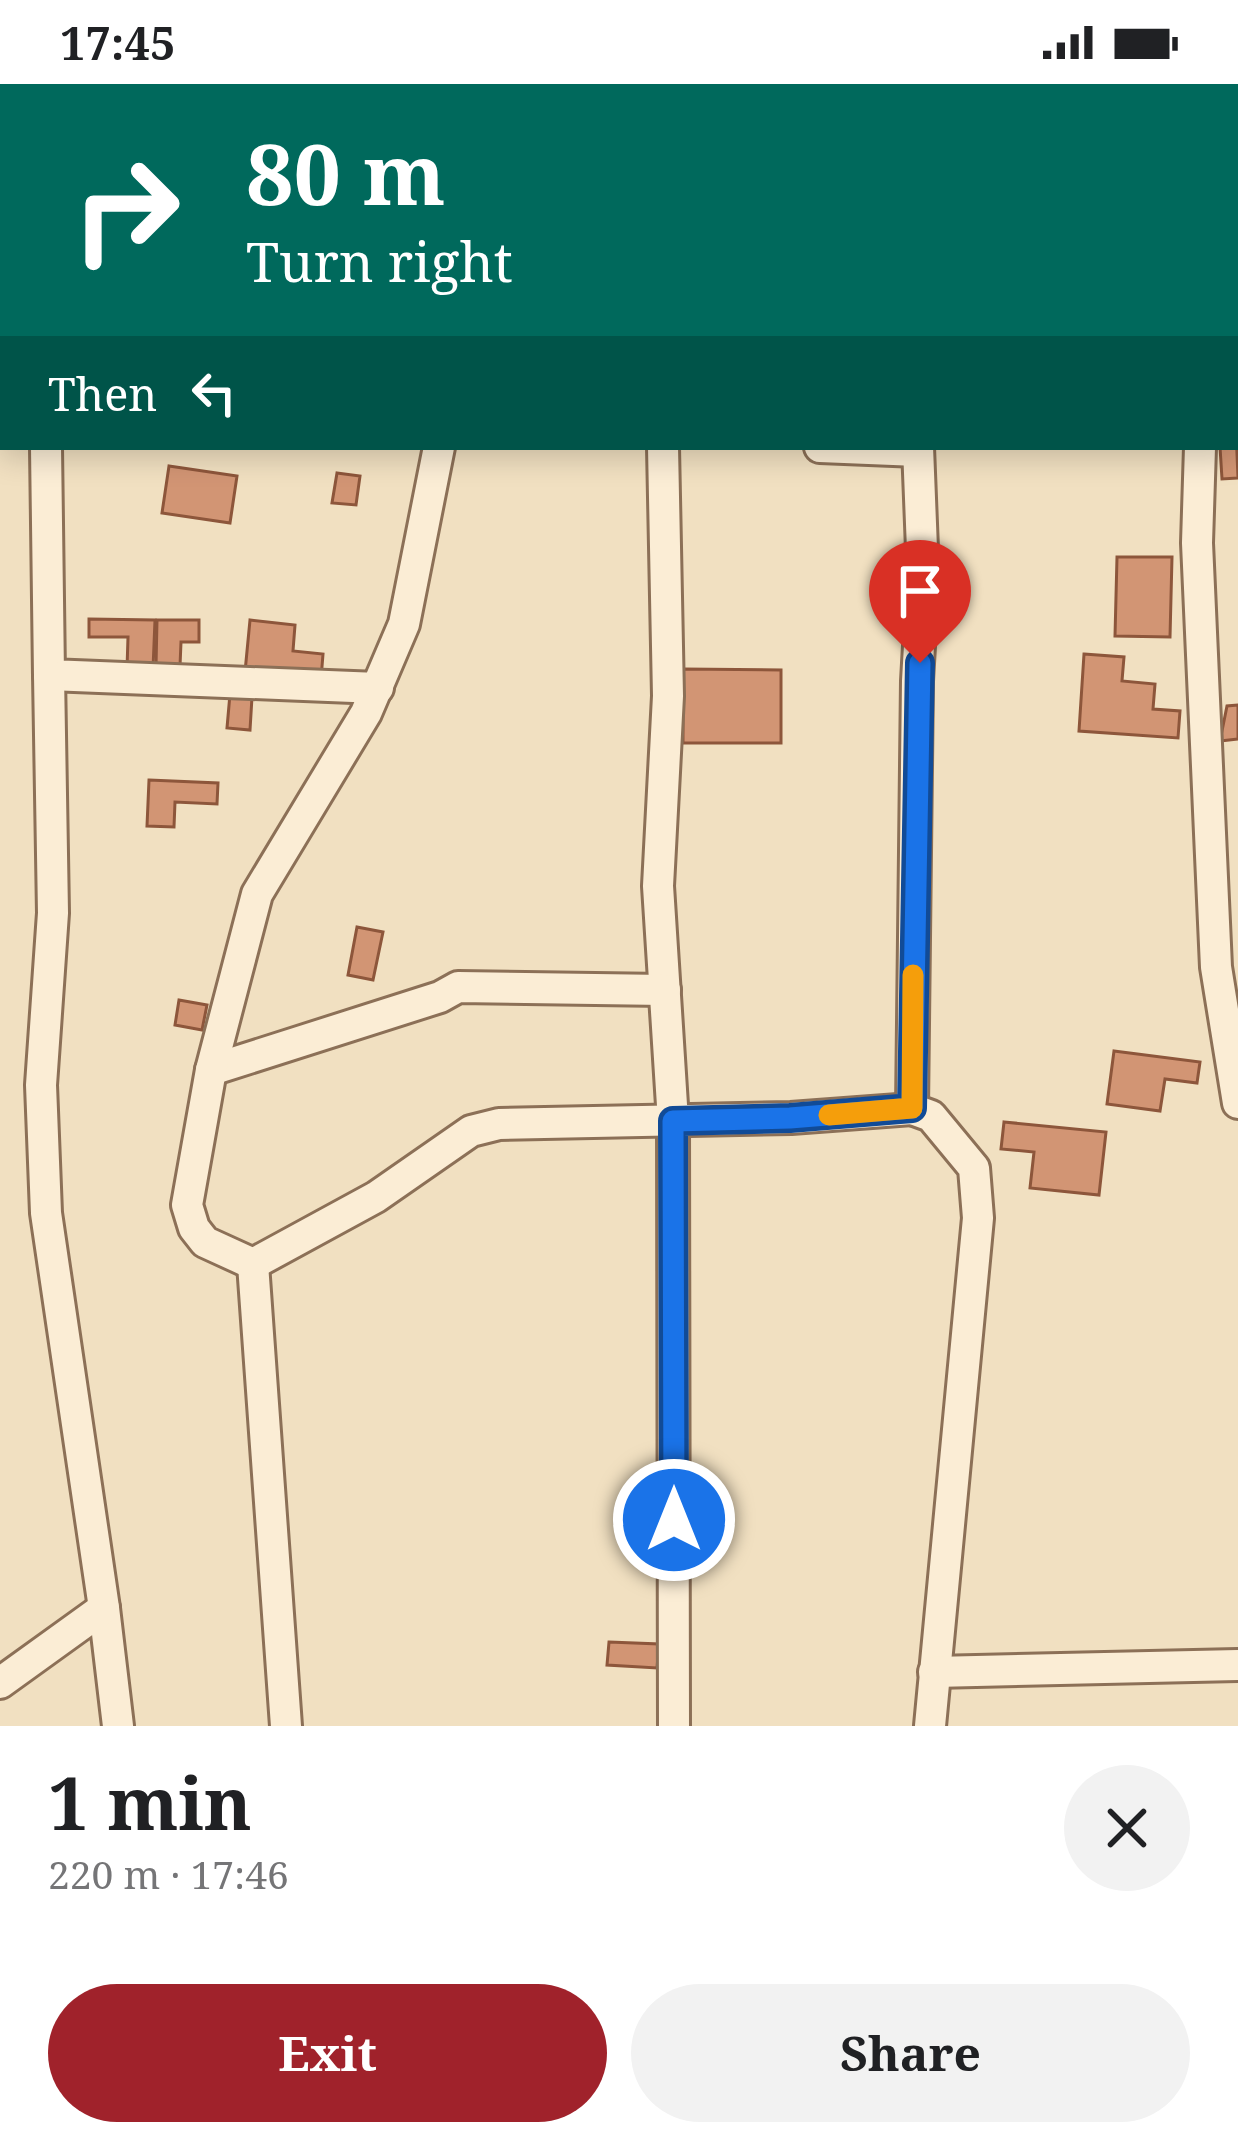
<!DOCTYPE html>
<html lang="en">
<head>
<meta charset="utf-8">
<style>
  :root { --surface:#fff; --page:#f2f2f2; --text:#202124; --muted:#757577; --accent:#a0222b }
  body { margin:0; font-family:"Noto Serif",serif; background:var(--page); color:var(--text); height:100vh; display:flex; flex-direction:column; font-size:45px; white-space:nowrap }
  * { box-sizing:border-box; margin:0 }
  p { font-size:39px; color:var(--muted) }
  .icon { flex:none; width:66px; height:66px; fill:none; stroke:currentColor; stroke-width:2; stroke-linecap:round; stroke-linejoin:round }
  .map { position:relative; height:1642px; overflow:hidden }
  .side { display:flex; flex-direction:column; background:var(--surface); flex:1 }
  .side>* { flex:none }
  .banner { position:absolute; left:0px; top:0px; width:1239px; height:366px; box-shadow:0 6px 30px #0003; background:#00695c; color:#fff; overflow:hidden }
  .pin { position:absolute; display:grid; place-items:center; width:102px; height:102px; color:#fff; margin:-123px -51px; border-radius:50% 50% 50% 0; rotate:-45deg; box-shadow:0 0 12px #0007 }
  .pin .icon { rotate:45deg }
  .me { position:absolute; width:132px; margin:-66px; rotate:0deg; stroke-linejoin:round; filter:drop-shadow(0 0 9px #0008) }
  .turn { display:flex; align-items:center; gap:42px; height:252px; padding:0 48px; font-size:54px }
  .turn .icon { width:156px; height:156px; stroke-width:2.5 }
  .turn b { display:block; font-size:84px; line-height:102px }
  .then { display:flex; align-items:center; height:114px; padding:0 48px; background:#0003; gap:24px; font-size:45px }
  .round { display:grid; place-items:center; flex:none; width:126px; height:126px; border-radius:63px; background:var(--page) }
  .head { display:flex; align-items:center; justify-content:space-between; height:204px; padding:0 48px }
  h1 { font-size:72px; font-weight:700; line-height:90px }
  .cta { display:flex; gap:24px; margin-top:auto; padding:24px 48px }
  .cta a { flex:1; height:138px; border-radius:72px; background:var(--accent); color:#fff; font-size:48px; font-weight:700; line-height:138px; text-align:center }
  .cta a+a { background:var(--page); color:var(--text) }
  .status { display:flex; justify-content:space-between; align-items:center; height:84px; padding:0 60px; background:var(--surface); direction:ltr }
  .status svg { height:33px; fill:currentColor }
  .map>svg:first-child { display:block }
  .building { fill:#d29574; stroke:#8d563b; stroke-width:3 }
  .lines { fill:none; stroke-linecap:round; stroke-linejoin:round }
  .minor-casing { stroke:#8c7057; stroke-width:36 }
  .minor { stroke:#fbedd5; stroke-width:30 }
  .route-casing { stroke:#114b97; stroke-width:30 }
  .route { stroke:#1a73e8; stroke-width:21 }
  .slow { stroke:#f59e0b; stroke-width:21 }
</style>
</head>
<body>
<div class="status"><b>17:45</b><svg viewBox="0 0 49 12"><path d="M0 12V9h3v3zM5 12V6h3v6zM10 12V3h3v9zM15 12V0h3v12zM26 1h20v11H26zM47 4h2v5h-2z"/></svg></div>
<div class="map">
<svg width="1238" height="1642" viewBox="0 0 1238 1642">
  <rect width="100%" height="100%" fill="#f1e0c1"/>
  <!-- building -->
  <g class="building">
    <path d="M457,0h77l-77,3z"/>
    <rect x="809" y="0" width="86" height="3"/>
    <path d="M1236,346l2,48 -16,1 -2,-32h16z"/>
    <path d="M169,382l68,10 -7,47 -68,-10z"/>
    <path d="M337,389l23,3 -4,29 -24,-2z"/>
    <path d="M1117,473h55l-2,80 -55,-1z"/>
    <path d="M89,535l66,1 -2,49h-26l1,-32h-39z"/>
    <path d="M157,536h42v22h-18l-1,24h-24z"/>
    <path d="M250,536l45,5 -2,26 30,3 -2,25 -76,-7z"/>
    <path d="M1084,570l40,3 -2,24 33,3 -2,25 27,2 -2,27 -99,-7z"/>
    <path d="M683,585l98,1v73h-98z"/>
    <path d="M230,610l22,3 -2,33 -23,-2z"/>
    <path d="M1238,621v34l-18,2 7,-35z"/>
    <path d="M149,696l69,3 -1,21 -42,-2 -1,25 -27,-1z"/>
    <path d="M357,843l26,5 -10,48 -25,-5z"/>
    <path d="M179,916l28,5 -5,25 -27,-5z"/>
    <path d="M1114,967l86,11 -3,21 -32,-4 -5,32 -53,-7z"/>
    <path d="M1004,1038l102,10 -7,63 -69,-7 4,-36 -33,-3z"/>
    <path d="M609,1558l50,2 -2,24 -50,-3z"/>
  </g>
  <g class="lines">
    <defs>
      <g id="minor">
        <path d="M68,3v-3"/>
        <path d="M438,3v-3"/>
        <path d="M658,3v-3"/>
        <path d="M920,3v-3"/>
        <path d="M1194,3v-3"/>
        <path d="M46,363l3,228 329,13"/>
        <path d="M663,363l5,249 -10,190 15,235 1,605"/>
        <path d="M820,363l98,4"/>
        <path d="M918,363l5,128 -6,106 -5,428 19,7 43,52 4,50 -48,508"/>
        <path d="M1200,363l-3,96 19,424 22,136"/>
        <path d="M49,591l4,238 -12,172 5,128 58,395 14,118"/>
        <path d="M211,986l229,-73 18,-10 207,3"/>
        <path d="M253,1180l-48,-22 -11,-14 -7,-23 24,-135 46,-176 109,-181 38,-89 35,-177"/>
        <path d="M253,1180l123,-67 95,-66 28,-7 292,-6 121,-9"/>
        <path d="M253,1180l33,462"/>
        <path d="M934,1588l304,-7"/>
        <path d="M0,1599l104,-75"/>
      </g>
    </defs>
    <!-- minor casing -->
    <use href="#minor" class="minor-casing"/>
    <!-- minor -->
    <use href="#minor" class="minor"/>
  </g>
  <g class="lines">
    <defs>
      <path id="route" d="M674,1436l-1,-399 117,-3 122,-10 8,-445"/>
    </defs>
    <!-- route casing -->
    <use href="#route" class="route-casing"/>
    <!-- route -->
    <use href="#route" class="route"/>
    <!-- slow -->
    <path class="slow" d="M829,1031l83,-7 1,-133"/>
  </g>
</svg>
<div class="pin" style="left:920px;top:579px;background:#d93025"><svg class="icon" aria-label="arrive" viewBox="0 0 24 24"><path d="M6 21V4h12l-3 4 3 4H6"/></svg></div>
<svg class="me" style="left:674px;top:1436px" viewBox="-20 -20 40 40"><circle r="17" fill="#1a73e8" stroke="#fff" stroke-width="3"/><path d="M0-11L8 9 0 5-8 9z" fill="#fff"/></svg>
<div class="banner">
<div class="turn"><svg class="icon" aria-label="right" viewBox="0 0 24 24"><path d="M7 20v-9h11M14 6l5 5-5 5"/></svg><div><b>80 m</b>Turn right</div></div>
<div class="then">Then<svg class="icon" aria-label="left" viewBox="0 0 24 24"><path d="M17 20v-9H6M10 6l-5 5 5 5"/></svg></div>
</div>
</div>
<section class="side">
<div class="head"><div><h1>1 min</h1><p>220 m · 17:46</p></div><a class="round"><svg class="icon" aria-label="close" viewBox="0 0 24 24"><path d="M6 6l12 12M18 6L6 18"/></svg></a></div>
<div class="cta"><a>Exit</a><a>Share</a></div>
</section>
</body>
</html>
